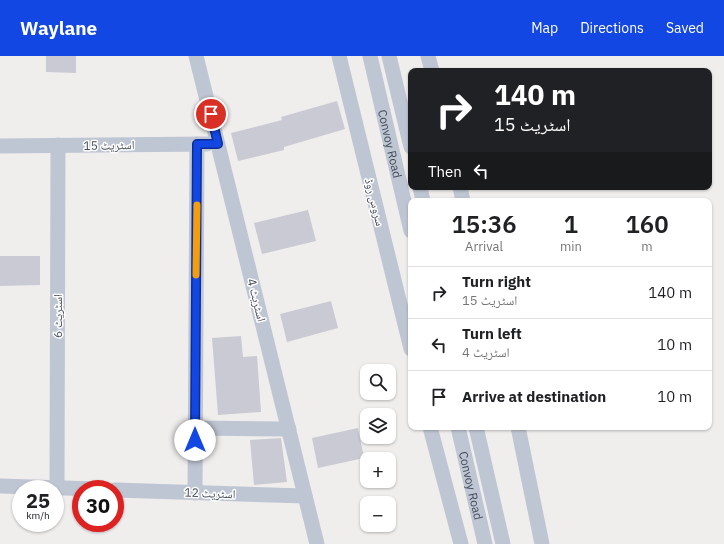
<!DOCTYPE html>
<html lang="en">
<head>
<meta charset="utf-8">
<style>
  :root { --surface:#fff; --page:#f2f2f2; --text:#202124; --muted:#757577; --line:#e0e0e0; --accent:#1247e4 }
  body { margin:0; font-family:"IBM Plex Sans","Noto Naskh Arabic",sans-serif; background:var(--page); color:var(--text); height:100vh; display:flex; flex-direction:column; font-size:15px; white-space:nowrap }
  * { box-sizing:border-box; margin:0 }
  p { font-size:13px; color:var(--muted) }
  .icon { flex:none; width:22px; height:22px; fill:none; stroke:currentColor; stroke-width:2; stroke-linecap:round; stroke-linejoin:round }
  .map { position:relative; flex:1; overflow:hidden }
  .side { position:absolute; left:408px; top:142px; width:304px; height:232px; display:flex; flex-direction:column; background:var(--surface); border-radius:8px; box-shadow:0 1px 3px #0004 }
  .side>* { flex:none }
  .hud { position:absolute; left:408px; top:12px; width:304px; height:122px; border-radius:8px; box-shadow:0 1px 3px #0004; background:#202124; color:#fff; overflow:hidden }
  .fabs { position:absolute; left:360px; top:308px; display:grid; gap:8px }
  .fabs a { display:grid; place-items:center; width:36px; height:36px; border-radius:8px; background:var(--surface); box-shadow:0 1px 3px #0004; font-size:20px }
  .speed { position:absolute; left:12px; top:424px; display:flex; gap:8px; font-size:20px; font-weight:700; text-align:center }
  .speed>* { display:grid; place-content:center; width:52px; height:52px; border-radius:50%; background:var(--surface); box-shadow:0 1px 3px #0004; line-height:1 }
  .speed small { font-size:10px; font-weight:400 }
  .speed .limit { border:6px solid #d22; background:#fff; color:#111 }
  .pin { position:absolute; display:grid; place-items:center; width:34px; height:34px; color:#fff; margin:-17px; border:2px solid #fff; border-radius:50%; box-shadow:0 1px 4px #0007 }
  .me { position:absolute; width:44px; margin:-22px; rotate:0deg; stroke-linejoin:round; filter:drop-shadow(0 0 3px #0008) }
  .turn { display:flex; align-items:center; gap:14px; height:84px; padding:0 20px; font-size:18px }
  .turn .icon { width:52px; height:52px; stroke-width:2.5 }
  .turn b { display:block; font-size:28px; line-height:34px }
  .then { display:flex; align-items:center; height:38px; padding:0 20px; background:#0003; gap:8px; font-size:15px }
  .eta { display:flex; justify-content:space-evenly; align-items:center; height:68px; text-align:center }
  .eta b { font-size:24px; font-weight:600; line-height:28px }
  ul { padding:0; list-style:none }
  li { display:flex; align-items:center; gap:12px; height:52px; padding:0 20px; border-top:1px solid var(--line) }
  li div { flex:1 }
  li b { display:block; font-size:15px }
  li em { font-style:normal }
  header { display:flex; align-items:center; gap:24px; box-sizing:border-box; height:56px; padding:0 20px; background:var(--accent); color:#fff }
  header strong { font-size:19px }
  nav { display:flex; gap:22px; margin-inline-start:auto; font-size:14px }
  .map>svg:first-child { display:block }
  .building { fill:#c9cad3 }
  .lines { fill:none; stroke-linecap:round; stroke-linejoin:round }
  .minor { stroke:#bfc6d3; stroke-width:15 }
  .route-casing { stroke:#0c2e94; stroke-width:10 }
  .route { stroke:#1247e4; stroke-width:7 }
  .slow { stroke:#f59e0b; stroke-width:7 }
  .labels { text-anchor:middle; dominant-baseline:central; stroke-width:3; stroke-linejoin:round; paint-order:stroke }
  .street-label { font-size:12px; fill:#454c5b; stroke:#fff }
</style>
</head>
<body>
<header>
<strong>Waylane</strong>
<nav><a>Map</a><a>Directions</a><a>Saved</a></nav>
</header>
<div class="map">
<svg width="724" height="488" viewBox="0 0 724 488">
  <rect width="100%" height="100%" fill="#f0eded"/>
  <!-- building -->
  <g class="building">
    <path d="M46,0h30v17l-30,-1z"/>
    <path d="M337,45l8,28 -61,18v3l-46,11 -7,-28 51,-13 -1,-3z"/>
    <path d="M308,154l8,31 -54,13 -8,-31z"/>
    <path d="M0,200h40v29l-40,1z"/>
    <path d="M331,245l7,27 -51,14 -7,-28z"/>
    <path d="M241,280l2,21 14,-1 4,56 -43,3 -6,-77z"/>
    <path d="M358,372l6,30 -46,10 -6,-30z"/>
    <path d="M281,382l6,44 -33,3 -4,-45z"/>
  </g>
  <g class="lines">
    <!-- minor -->
    <g class="minor">
      <path d="M196,0l121,488"/>
      <path d="M339,0l72,293"/>
      <path id="s1" d="M370,0l41,175"/>
      <path d="M389,0l22,91"/>
      <path d="M428,0l4,15"/>
      <path d="M0,90l207,-2"/>
      <path d="M420,131l3,14"/>
      <path d="M460,131l3,14"/>
      <path d="M430,371l31,117"/>
      <path id="s2" d="M458,371l27,117"/>
      <path d="M476,371l27,117"/>
      <path d="M518,371l24,117"/>
      <path d="M195,372l94,1"/>
      <path d="M0,430l96,3"/>
      <path d="M57,432l1,-343"/>
      <path d="M115,434l190,6"/>
      <path d="M195,437l2,-349"/>
    </g>
  </g>
  <g class="lines">
    <defs>
      <path id="route" d="M195,384l2,-296h21l-7,-30"/>
    </defs>
    <!-- route casing -->
    <use href="#route" class="route-casing"/>
    <!-- route -->
    <use href="#route" class="route"/>
    <!-- slow -->
    <path class="slow" d="M196,219l1,-70"/>
  </g>
  <g class="labels">
    <!-- street labels -->
    <g class="street-label">
      <text stroke="none"><textPath href="#s1" startOffset="90">Convoy Road</textPath></text>
      <text transform="translate(109 89) rotate(-1)">اسٹریٹ 15</text>
      <text transform="translate(375 146) rotate(76)">سروس روڈ</text>
      <text transform="translate(257 244) rotate(76)">اسٹریٹ 4</text>
      <text transform="translate(57 260) rotate(-90)">اسٹریٹ 6</text>
      <text stroke="none"><textPath href="#s2" startOffset="60">Convoy Road</textPath></text>
      <text transform="translate(210 437) rotate(2)">اسٹریٹ 12</text>
    </g>
  </g>
</svg>
<div class="fabs">
<a><svg class="icon" aria-label="search" viewBox="0 0 24 24"><circle cx="10" cy="10" r="6"/><path d="M15 15l6 6"/></svg></a>
<a><svg class="icon" aria-label="layers" viewBox="0 0 24 24"><path d="M12 4l9 5-9 5-9-5zM3 14l9 5 9-5"/></svg></a>
<a>+</a>
<a>−</a>
</div>
<div class="speed"><div>25<small>km/h</small></div><div class="limit">30</div></div>
<div class="pin" style="left:211px;top:58px;background:#d93025"><svg class="icon" aria-label="arrive" viewBox="0 0 24 24"><path d="M6 21V4h12l-3 4 3 4H6"/></svg></div>
<svg class="me" style="left:195px;top:384px" viewBox="-20 -20 40 40"><circle r="19" fill="#fff"/><path d="M0-13L10 11 0 6-10 11z" fill="#1247e4"/></svg>
<div class="hud">
<div class="turn"><svg class="icon" aria-label="right" viewBox="0 0 24 24"><path d="M7 20v-9h11M14 6l5 5-5 5"/></svg><div><b>140 m</b>اسٹریٹ 15</div></div>
<div class="then">Then<svg class="icon" aria-label="left" viewBox="0 0 24 24"><path d="M17 20v-9H6M10 6l-5 5 5 5"/></svg></div>
</div>
<section class="side">
<div class="eta">
<div><b>15:36</b><p>Arrival</p></div>
<div><b>1</b><p>min</p></div>
<div><b>160</b><p>m</p></div>
</div>
<ul>
<li><svg class="icon" aria-label="right" viewBox="0 0 24 24"><path d="M7 20v-9h11M14 6l5 5-5 5"/></svg><div><b>Turn right</b><p>اسٹریٹ 15</p></div><em>140 m</em></li>
<li><svg class="icon" aria-label="left" viewBox="0 0 24 24"><path d="M17 20v-9H6M10 6l-5 5 5 5"/></svg><div><b>Turn left</b><p>اسٹریٹ 4</p></div><em>10 m</em></li>
<li><svg class="icon" aria-label="arrive" viewBox="0 0 24 24"><path d="M6 21V4h12l-3 4 3 4H6"/></svg><div><b>Arrive at destination</b></div><em>10 m</em></li>
</ul>
</section>
</div>
</body>
</html>
